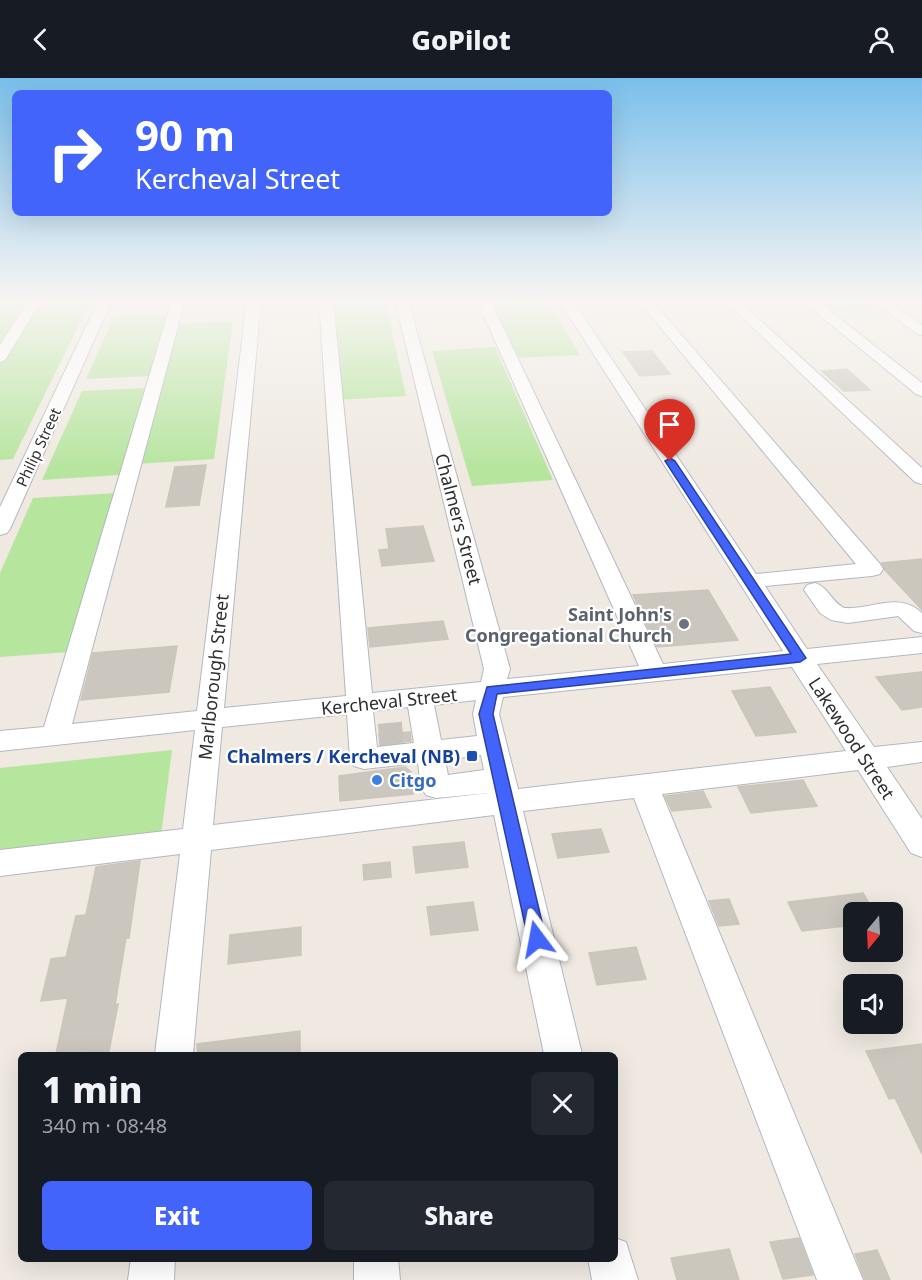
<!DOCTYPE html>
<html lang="en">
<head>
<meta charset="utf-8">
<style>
  :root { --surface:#171b24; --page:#242831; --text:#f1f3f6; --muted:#9ea1a6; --accent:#4264fb }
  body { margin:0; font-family:"Noto Sans",sans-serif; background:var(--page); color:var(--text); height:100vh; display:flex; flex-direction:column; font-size:22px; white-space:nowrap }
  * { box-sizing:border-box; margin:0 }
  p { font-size:20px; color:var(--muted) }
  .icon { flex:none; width:33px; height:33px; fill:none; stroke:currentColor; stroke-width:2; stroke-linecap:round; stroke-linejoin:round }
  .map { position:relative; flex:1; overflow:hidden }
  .panel { position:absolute; left:18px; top:974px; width:600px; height:210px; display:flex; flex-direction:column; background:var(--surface); border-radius:9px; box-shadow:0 6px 24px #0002 }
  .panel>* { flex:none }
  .guide { position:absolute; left:12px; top:12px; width:600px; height:126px; border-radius:9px; box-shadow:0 6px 24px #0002; background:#4264fb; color:#fff; overflow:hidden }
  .needle { width:39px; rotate:198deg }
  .fabs { position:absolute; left:843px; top:824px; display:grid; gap:12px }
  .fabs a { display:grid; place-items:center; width:60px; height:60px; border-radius:9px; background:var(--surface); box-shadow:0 6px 24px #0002; font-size:30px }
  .pin { position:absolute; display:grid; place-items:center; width:51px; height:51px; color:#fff; margin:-62px -26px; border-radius:50% 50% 50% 0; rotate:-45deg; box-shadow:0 0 6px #0007 }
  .pin .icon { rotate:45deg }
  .me { position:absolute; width:66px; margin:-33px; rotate:347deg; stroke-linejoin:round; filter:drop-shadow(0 0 4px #0008) }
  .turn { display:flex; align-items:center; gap:21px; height:126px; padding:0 24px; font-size:27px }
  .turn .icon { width:78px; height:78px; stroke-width:2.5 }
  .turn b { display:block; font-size:42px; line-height:51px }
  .round { display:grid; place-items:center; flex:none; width:63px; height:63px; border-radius:9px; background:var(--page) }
  .headline { display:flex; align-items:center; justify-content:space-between; height:102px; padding:0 24px }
  h1 { font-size:36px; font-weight:800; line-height:45px }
  .primary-button { display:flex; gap:12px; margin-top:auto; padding:12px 24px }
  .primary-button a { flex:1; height:69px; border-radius:9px; background:var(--accent); color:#fff; font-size:24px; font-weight:800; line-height:69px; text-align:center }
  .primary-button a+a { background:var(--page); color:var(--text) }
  header { display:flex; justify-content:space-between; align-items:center; height:78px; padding:0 24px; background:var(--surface); font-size:27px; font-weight:800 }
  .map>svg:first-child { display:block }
  .green { fill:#b6e59e }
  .building { fill:#cbc7bf; stroke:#cbc5ba; stroke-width:1.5 }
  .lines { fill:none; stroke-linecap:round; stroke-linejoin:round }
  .minor-tunnel { stroke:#c8c4bd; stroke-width:24; stroke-dasharray:24 12; stroke-linecap:butt }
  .minor-casing { stroke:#b4b7c1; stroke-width:2 }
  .minor { fill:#fff; fill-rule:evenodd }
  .route { fill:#4264fb; stroke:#2b41a3; stroke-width:1.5 }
  .worship-dot { fill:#6b7280; stroke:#fff; stroke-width:2 }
  .transit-dot { fill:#1a4fb4; stroke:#fff; stroke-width:2 }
  .shop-dot { fill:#3f7fe0; stroke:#fff; stroke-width:2 }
  .labels { text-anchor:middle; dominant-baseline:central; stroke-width:4.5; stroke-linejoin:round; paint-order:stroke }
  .far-street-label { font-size:15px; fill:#2e2e2e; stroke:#fff }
  .street-label { font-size:18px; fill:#2e2e2e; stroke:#fff }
  .worship-label { font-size:18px; font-weight:bold; fill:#5b616d; stroke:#fff; text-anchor:end }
  .transit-label { font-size:18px; font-weight:bold; fill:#164399; stroke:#fff; text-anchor:end }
  .shop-label { font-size:18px; font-weight:bold; fill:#366cbe; stroke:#fff; text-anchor:start }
</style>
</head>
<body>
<header><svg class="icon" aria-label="back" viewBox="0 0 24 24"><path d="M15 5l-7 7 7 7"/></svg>GoPilot<svg class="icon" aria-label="person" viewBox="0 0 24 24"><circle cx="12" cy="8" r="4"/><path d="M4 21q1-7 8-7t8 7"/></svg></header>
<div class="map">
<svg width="922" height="1202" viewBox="0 0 922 1202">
  <rect width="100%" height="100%" fill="#efe9e1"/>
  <!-- green -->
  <g class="green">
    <path d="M0,222h32l-32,49z"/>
    <path d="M39,222h52l-78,159 -13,1v-96z"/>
    <path d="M327,222h58l21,96 -71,4z"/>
    <path d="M489,222h57l34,55 -64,3z"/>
    <path d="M808,222h57l14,10 -55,3z"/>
    <path d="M170,237l-20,61 -64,3 28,-62z"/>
    <path d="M233,243l-19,138 -77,5 38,-140z"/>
    <path d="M495,269l58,133 -81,6 -40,-135z"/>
    <path d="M147,310l-28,87 -77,5 40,-89z"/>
    <path d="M118,415l-49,159 -69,5v-84l33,-75z"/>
    <path d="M172,672l-11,86 -161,18v-86z"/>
  </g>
  <!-- building -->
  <g class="building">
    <path d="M652,273l18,23 -30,2 -17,-24z"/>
    <path d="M847,291l23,21 -26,1 -22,-20z"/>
    <path d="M206,387l-7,40 -33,2 9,-40z"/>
    <path d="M423,448l11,35 -52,5 -3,-16 10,-1 -3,-20z"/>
    <path d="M922,481v51l-37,-40 -3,-7z"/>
    <path d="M708,512l30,50 -81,7 -24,-52z"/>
    <path d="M443,543l5,18 -78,8 -2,-19z"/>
    <path d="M177,568l-8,46 -88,8 12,-47z"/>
    <path d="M922,594v35l-20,3 -26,-33z"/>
    <path d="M770,609l26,45 -40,4 -24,-45z"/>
    <path d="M410,654l1,9 -31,3 -1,-10z"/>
    <path d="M405,689l6,5 2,22 -73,7 -1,-25z"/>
    <path d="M803,702l14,26 -66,7 -13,-26z"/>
    <path d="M703,713l8,16 -39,4 -7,-15z"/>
    <path d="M601,751l8,23 -51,6 -6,-24z"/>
    <path d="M464,764l4,25 -52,6 -3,-26z"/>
    <path d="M140,783l-11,77h-3l-11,67 3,-1 -9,47 -53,3 12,-56 -27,3 10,-42 15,-2 10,-41 10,-1 10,-48z"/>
    <path d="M390,784l1,15 -27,3 -1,-15z"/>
    <path d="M863,815l11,19h-20v13l-52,6 -14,-29z"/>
    <path d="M729,821l10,25 -20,2 -10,-25z"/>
    <path d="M473,824l5,28 -47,5 -4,-28z"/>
    <path d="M301,849v28l-73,9 2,-29z"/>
    <path d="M636,869l10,32 -49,6 -8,-32z"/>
    <path d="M300,953v23h-102l-1,-10z"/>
    <path d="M922,966v110l-27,-56 -6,1 -23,-48z"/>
    <path d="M799,1160l14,37 -30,4 -13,-37z"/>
    <path d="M729,1171l10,31h-62l-6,-22z"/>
    <path d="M877,1172l13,30h-25l-10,-26z"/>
  </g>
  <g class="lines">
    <!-- minor-tunnel -->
    <path class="minor-tunnel" d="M379,658l31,-3"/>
    <defs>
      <g id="minor">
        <path d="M29,222h13l-37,60 -5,2v-17z"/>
        <path d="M99,222h13l-102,229 -3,4 -7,2v-28z"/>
        <path d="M172,222h13l-113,424 125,-13 50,-411h14l-37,408 122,-12 -27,-396h14l39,393 109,-11 3,-13 -89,-369h13l102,369 -3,10 132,-13 -162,-366h13l173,364 120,-13 -224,-351h13l184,274 100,-10 -218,-264h13l229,264 3,5 -3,5 -8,2 -107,10 42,63 115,-12v16l-105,11 57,83 48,-5v20l-35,5 35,52v38l-11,-4 -53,-83 -196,24 201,486h-46l-183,-482 -111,13 59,243h-38l-50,-239 -283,35 -18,204h-38l25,-200 -180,22v-26l183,-21 12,-99 -195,21v-20l44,-4zM792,589l54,84 -328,38 -19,-75 4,-17zM476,622l-3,14 4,22 -36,4 -7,-35zM408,629l6,36 -37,4 -4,-36zM347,636l3,45 4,7 10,3 54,-6 3,24 5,8 10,3 53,-5 -276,32 9,-98zM481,677l3,15 -36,5 -3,-15z"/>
        <path d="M724,222h14l184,168v16l-7,-2z"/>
        <path d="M801,222h15l106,83v13l-6,-2z"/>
        <path d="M872,222h15l35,25v10l-5,-1z"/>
        <path d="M815,505c13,4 16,18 29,25 28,2 54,-17 78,5v20l-8,-2 -16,-15 -50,7 -17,-3 -11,-7 -16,-23 3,-5z"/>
        <path d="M615,1160l11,4 12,38h-46l-4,-22h27z"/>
        <path d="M131,1180h44l-1,22h-46z"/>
        <path d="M354,1180h44l2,22h-46z"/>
      </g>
    </defs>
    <!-- minor casing -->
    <use href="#minor" class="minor-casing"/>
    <!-- minor -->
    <use href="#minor" class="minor"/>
  </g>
  <!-- sky -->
  <linearGradient id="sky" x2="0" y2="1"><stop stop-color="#7abfeb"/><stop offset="0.57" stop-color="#f8f5f2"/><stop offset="1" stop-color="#f8f5f2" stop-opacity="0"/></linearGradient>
  <rect width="922" height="391" fill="url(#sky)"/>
  <!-- route -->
  <path class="route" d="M670,380l5,3 131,197 -6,4 -303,32 -4,20 53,225 -3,6 -6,3 -6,-3 -3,-6 -49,-225 8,-27 304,-33 -126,-193z"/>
  <!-- markers -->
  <circle class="worship-dot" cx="684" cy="546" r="6"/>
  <rect class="transit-dot" x="466" y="672" width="12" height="12" rx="3"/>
  <circle class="shop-dot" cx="377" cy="702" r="6"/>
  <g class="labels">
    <!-- far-street labels -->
    <g class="far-street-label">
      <text transform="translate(38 369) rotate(-65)">Philip Street</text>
    </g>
    <!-- street labels -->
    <g class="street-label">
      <text transform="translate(459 441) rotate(75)">Chalmers Street</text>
      <text transform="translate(213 599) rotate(-84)">Marlborough Street</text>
      <text transform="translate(389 623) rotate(-6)">Kercheval Street</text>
      <text transform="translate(852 660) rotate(57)">Lakewood Street</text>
    </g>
    <!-- worship labels -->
    <g class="worship-label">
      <text x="672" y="536">Saint John's<tspan x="672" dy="21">Congregational Church</tspan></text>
    </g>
    <!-- transit labels -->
    <g class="transit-label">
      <text x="460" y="678">Chalmers / Kercheval (NB)</text>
    </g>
    <!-- shop labels -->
    <g class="shop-label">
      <text x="389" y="702">Citgo</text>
    </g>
  </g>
</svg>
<div class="fabs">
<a><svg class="needle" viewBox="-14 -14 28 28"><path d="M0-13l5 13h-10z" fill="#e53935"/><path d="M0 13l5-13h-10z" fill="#9ea1a6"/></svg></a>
<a><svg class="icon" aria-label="sound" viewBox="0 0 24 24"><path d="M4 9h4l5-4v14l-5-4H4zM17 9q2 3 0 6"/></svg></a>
</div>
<div class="pin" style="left:670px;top:383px;background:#d93025"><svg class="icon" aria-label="arrive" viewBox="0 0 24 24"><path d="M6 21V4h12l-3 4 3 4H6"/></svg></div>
<svg class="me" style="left:537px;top:861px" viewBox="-20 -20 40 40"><path d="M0-17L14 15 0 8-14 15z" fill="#4264fb" stroke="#fff" stroke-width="4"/></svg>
<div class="guide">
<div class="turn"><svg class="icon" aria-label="right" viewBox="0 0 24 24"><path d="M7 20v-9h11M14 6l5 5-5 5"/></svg><div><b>90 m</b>Kercheval Street</div></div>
</div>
<section class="panel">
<div class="headline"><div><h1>1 min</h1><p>340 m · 08:48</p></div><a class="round"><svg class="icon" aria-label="close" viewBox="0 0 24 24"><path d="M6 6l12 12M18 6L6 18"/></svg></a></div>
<div class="primary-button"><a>Exit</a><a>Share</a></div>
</section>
</div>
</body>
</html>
